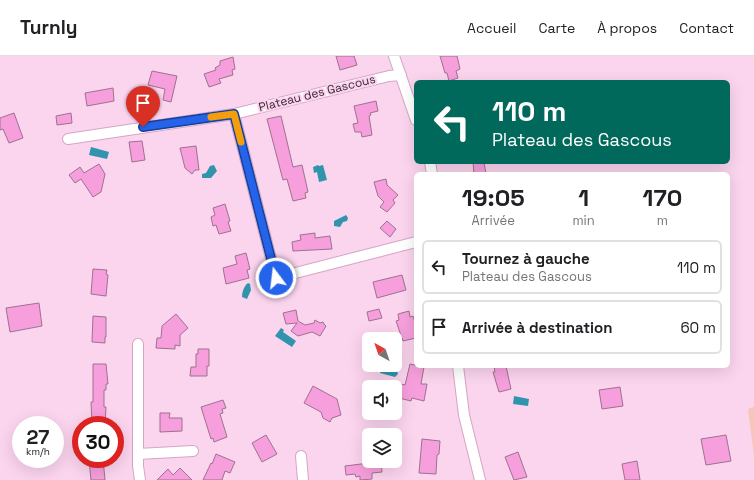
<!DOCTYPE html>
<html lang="fr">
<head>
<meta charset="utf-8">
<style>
  :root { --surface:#fff; --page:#f6f6f6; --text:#202124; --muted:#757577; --line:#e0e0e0 }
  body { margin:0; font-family:"Space Grotesk",sans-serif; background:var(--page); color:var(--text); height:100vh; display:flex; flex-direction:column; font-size:15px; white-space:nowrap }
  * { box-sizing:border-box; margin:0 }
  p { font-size:13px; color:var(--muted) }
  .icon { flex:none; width:22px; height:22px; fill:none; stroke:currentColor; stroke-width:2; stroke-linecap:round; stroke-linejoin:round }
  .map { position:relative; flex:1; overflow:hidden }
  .panel { position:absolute; left:414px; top:116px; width:316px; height:196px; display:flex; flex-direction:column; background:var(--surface); border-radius:6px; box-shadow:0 4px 16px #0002 }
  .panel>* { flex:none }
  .banner { position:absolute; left:414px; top:24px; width:316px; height:84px; border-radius:6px; box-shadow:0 4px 16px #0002; background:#00695c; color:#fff; overflow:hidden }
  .needle { width:26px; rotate:320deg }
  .tools { position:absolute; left:362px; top:276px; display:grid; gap:8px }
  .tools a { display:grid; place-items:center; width:40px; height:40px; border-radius:6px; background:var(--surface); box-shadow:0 4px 16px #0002; font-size:20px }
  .speed { position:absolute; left:12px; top:360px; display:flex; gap:8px; font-size:20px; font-weight:700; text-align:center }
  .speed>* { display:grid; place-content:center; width:52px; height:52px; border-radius:50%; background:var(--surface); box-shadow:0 4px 16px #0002; line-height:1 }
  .speed small { font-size:10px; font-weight:400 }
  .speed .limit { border:6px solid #d22; background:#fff; color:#111 }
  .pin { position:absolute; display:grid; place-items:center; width:34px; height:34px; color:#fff; margin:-41px -17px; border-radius:50% 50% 50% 0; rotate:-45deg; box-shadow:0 0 4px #0007 }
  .pin .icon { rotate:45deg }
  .me { position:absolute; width:44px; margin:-22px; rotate:345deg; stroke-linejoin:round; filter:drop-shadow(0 0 3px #0008) }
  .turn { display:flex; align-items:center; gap:14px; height:84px; padding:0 12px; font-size:18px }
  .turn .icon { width:52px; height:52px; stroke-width:2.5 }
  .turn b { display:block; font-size:28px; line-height:34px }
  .eta { display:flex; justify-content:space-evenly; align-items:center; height:68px; text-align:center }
  .eta b { font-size:24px; font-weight:600; line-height:28px }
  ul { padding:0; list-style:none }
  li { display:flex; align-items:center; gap:12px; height:54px; margin:0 8px 6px; padding:0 4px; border:2px solid var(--line); border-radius:6px }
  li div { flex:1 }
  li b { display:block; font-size:15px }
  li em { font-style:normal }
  header { display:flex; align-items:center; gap:24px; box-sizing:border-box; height:56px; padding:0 20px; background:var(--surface); border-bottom:1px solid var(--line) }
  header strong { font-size:19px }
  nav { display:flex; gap:22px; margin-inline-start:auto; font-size:14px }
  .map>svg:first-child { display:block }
  .green { fill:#f5c7b8 }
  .water { fill:#3194ad }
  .building { fill:#f69fdc; stroke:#9d728f }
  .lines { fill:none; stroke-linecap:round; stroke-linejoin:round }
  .street-casing { stroke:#d4a6c5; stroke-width:12 }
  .street { stroke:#fff; stroke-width:10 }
  .route-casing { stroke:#184099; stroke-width:10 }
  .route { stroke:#2563eb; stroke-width:7 }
  .slow { stroke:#f59e0b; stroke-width:7 }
  .labels { text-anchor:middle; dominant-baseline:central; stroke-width:4; stroke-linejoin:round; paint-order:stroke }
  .street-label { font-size:12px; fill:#3a2834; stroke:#fbd4ee }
</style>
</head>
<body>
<header>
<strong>Turnly</strong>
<nav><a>Accueil</a><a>Carte</a><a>À propos</a><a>Contact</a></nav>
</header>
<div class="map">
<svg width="754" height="424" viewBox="0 0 754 424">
  <rect width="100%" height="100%" fill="#fbd4ee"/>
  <!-- green -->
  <path class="green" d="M754,351v49l-6,-47z"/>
  <!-- water -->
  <g class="water">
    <path d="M91,91l18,5 -2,7 -18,-4z"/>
    <path d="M214,109l3,6 -6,7h-9v-4l4,-1 4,-7z"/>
    <path d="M318,109l1,1 4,-1 4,15 -8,2 -2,-10 -3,1 -1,-6z"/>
    <path d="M346,159l2,3 -1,3 -4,1 -3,5 -6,-1v-5z"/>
    <path d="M248,227l2,1 1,6 -4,9 -5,-2c0,-5 2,-11 6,-14z"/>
    <path d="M281,272l3,2 -1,2 13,9 -4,6 -17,-11z"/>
    <path d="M382,310l15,4 1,4 -3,3 -15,-4z"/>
    <path d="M514,340l15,3 -1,7 -15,-2z"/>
  </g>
  <!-- building -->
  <g class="building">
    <path d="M336,0h18l3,9 -17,5z"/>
    <path d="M440,0h17l3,13 -4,2 2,7 -9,3 -2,-8h-2z"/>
    <path d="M233,1l2,12 -3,1 1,5 -14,4 2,4 -12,4 -5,-13 12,-4 -1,-2 5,-3v-4z"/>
    <path d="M152,15l25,5 -6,26 -8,-2 2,-11 -17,-4z"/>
    <path d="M113,32l1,13 -27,5 -2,-13z"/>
    <path d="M376,45l2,10 -8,2 1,2 -2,1 3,19 -10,2 -1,-5h-6l-2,-8 5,-1 -4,-17z"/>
    <path d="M14,57l9,25 -14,5 -6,-14 -3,1v-12z"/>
    <path d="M71,57l1,10 -15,2 -1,-9z"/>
    <path d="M281,60l12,51 9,-2 6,27 -3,1 1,5 -13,3 -6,-22 -4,1 -16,-61z"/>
    <path d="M142,85l3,19 -13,2 -3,-20z"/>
    <path d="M196,90l3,24h-4l-3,4 -7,-6 -5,-20z"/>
    <path d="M473,106h11l2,12h-12z"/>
    <path d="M99,108l6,10 -4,18 -8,5 -12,-18 -6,4 -6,-8 11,-8 4,6z"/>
    <path d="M386,123l1,6 11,10 -5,5 2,3 -8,9 -7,-5 4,-5 -6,-6 -4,-14z"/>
    <path d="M225,148l5,17 -2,1 3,9 -12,3 -3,-9 -3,1 -2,-9 4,-2 -2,-7z"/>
    <path d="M387,165l9,8 -6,8 -10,-9z"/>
    <path d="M315,177v5l15,-2 2,13 -39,2 -1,-9 9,-2 -1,-5z"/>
    <path d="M246,197l4,16 -3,1 2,8 -23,6 -3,-16 14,-4 -2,-8z"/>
    <path d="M93,213l14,1 -1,4 2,1 -2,21 -15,-2z"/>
    <path d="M402,219l4,15 -29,8 -4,-16z"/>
    <path d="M39,247l3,23 -32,6 -4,-24z"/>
    <path d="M379,253l3,9 -13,3 -2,-9z"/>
    <path d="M296,254l2,11 7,4 9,-2 1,-3 5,3 3,-1 1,2 2,2 -6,10 -8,-4 -14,4 -7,-5 6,-8 -11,1 -3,-11z"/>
    <path d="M409,255l1,6 3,-1 3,10v12l-13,3 -7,-20 3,-1 -1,-6z"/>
    <path d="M176,258l12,14 -8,7v11l-5,-1v4l-19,-1 1,-10h4l1,-12z"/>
    <path d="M93,260l13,1v20h-1v6l-13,-1z"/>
    <path d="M198,293h11v17h-2v10h-17l1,-9h5v-13h2z"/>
    <path d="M93,308h13l2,20h-2v6h-2v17h2l-1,18h-13l-1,-23h2z"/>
    <path d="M410,308l14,3 -3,17h6l-3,17 -12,-3 -1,3 -12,-3 2,-14 4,1z"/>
    <path d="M494,310h12l5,23 -12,3 -6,-20h2z"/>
    <path d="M313,330l24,13 4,16 -9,3 -2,4 -7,-4 -2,-6 -17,-9z"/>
    <path d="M620,331l3,19 -21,3 -3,-19z"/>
    <path d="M223,344l3,8 -4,1 1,4 -3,1 7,23 -13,5 -1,-4 -2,1 -10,-32z"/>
    <path d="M160,357h10l-1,5h13v13l-22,1z"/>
    <path d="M266,379l11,19 -15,8 -10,-19z"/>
    <path d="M726,379l5,26 -25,4 -5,-26z"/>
    <path d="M422,383l18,2 -1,13 -2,1 -1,19 -17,-1z"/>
    <path d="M518,396l9,25 -13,3 -9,-23z"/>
    <path d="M216,398l19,8 -5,11 -5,-2 -3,9h-19l8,-17 1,1z"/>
    <path d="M89,403h14l2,21h-14z"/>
    <path d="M369,405h12l1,11 -10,1v6l-12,1v-4l-4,1 -1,-3 -9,1 -1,-9 24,-3z"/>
    <path d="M637,405l3,19h-15l-3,-16z"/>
    <path d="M180,412l12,12h-35l11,-11 5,6z"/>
  </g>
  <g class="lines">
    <defs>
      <g id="street">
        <path d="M394,0l22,64"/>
        <path d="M234,58l42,164 140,-36"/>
        <path d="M68,83l166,-25 155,-38 12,-1"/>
        <path d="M430,106l2,12"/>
        <path d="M138,288v122l2,14"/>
        <path d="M458,310l6,49 16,65"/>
        <path d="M138,398l55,-3"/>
        <path d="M301,400l2,24"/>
      </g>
    </defs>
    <!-- street casing -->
    <use href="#street" class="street-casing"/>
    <!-- street -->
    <use href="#street" class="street"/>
  </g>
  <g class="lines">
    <defs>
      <path id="route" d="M143,71l91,-13 42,164"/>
    </defs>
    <!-- route casing -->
    <use href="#route" class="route-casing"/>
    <!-- route -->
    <use href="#route" class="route"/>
    <!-- slow -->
    <path class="slow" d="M211,61l23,-3 7,28"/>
  </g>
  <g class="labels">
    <!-- street labels -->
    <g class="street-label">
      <text transform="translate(317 37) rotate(-14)">Plateau des Gascous</text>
    </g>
  </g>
</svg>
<div class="tools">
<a><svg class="needle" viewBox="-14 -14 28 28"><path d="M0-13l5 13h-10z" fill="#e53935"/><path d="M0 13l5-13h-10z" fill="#757577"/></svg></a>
<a><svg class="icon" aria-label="sound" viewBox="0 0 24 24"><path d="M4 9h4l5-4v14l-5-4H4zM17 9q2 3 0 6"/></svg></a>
<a><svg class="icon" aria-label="layers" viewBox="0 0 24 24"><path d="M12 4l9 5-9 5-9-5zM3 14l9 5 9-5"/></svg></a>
</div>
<div class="speed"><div>27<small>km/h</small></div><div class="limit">30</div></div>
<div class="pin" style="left:143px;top:71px;background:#d93025"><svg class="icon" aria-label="arrive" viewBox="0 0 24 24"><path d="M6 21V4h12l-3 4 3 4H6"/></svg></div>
<svg class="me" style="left:276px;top:222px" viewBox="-20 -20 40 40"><circle r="17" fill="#2563eb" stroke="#fff" stroke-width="3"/><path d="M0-11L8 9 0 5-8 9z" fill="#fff"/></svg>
<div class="banner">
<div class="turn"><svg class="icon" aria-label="left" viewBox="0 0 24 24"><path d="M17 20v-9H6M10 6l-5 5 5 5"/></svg><div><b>110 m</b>Plateau des Gascous</div></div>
</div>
<section class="panel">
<div class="eta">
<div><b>19:05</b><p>Arrivée</p></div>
<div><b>1</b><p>min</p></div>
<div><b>170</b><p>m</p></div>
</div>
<ul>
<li><svg class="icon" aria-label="left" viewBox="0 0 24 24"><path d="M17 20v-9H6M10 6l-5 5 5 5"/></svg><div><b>Tournez à gauche</b><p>Plateau des Gascous</p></div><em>110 m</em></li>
<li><svg class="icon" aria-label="arrive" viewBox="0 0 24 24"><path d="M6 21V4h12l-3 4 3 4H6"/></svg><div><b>Arrivée à destination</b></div><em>60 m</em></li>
</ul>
</section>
</div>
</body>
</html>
